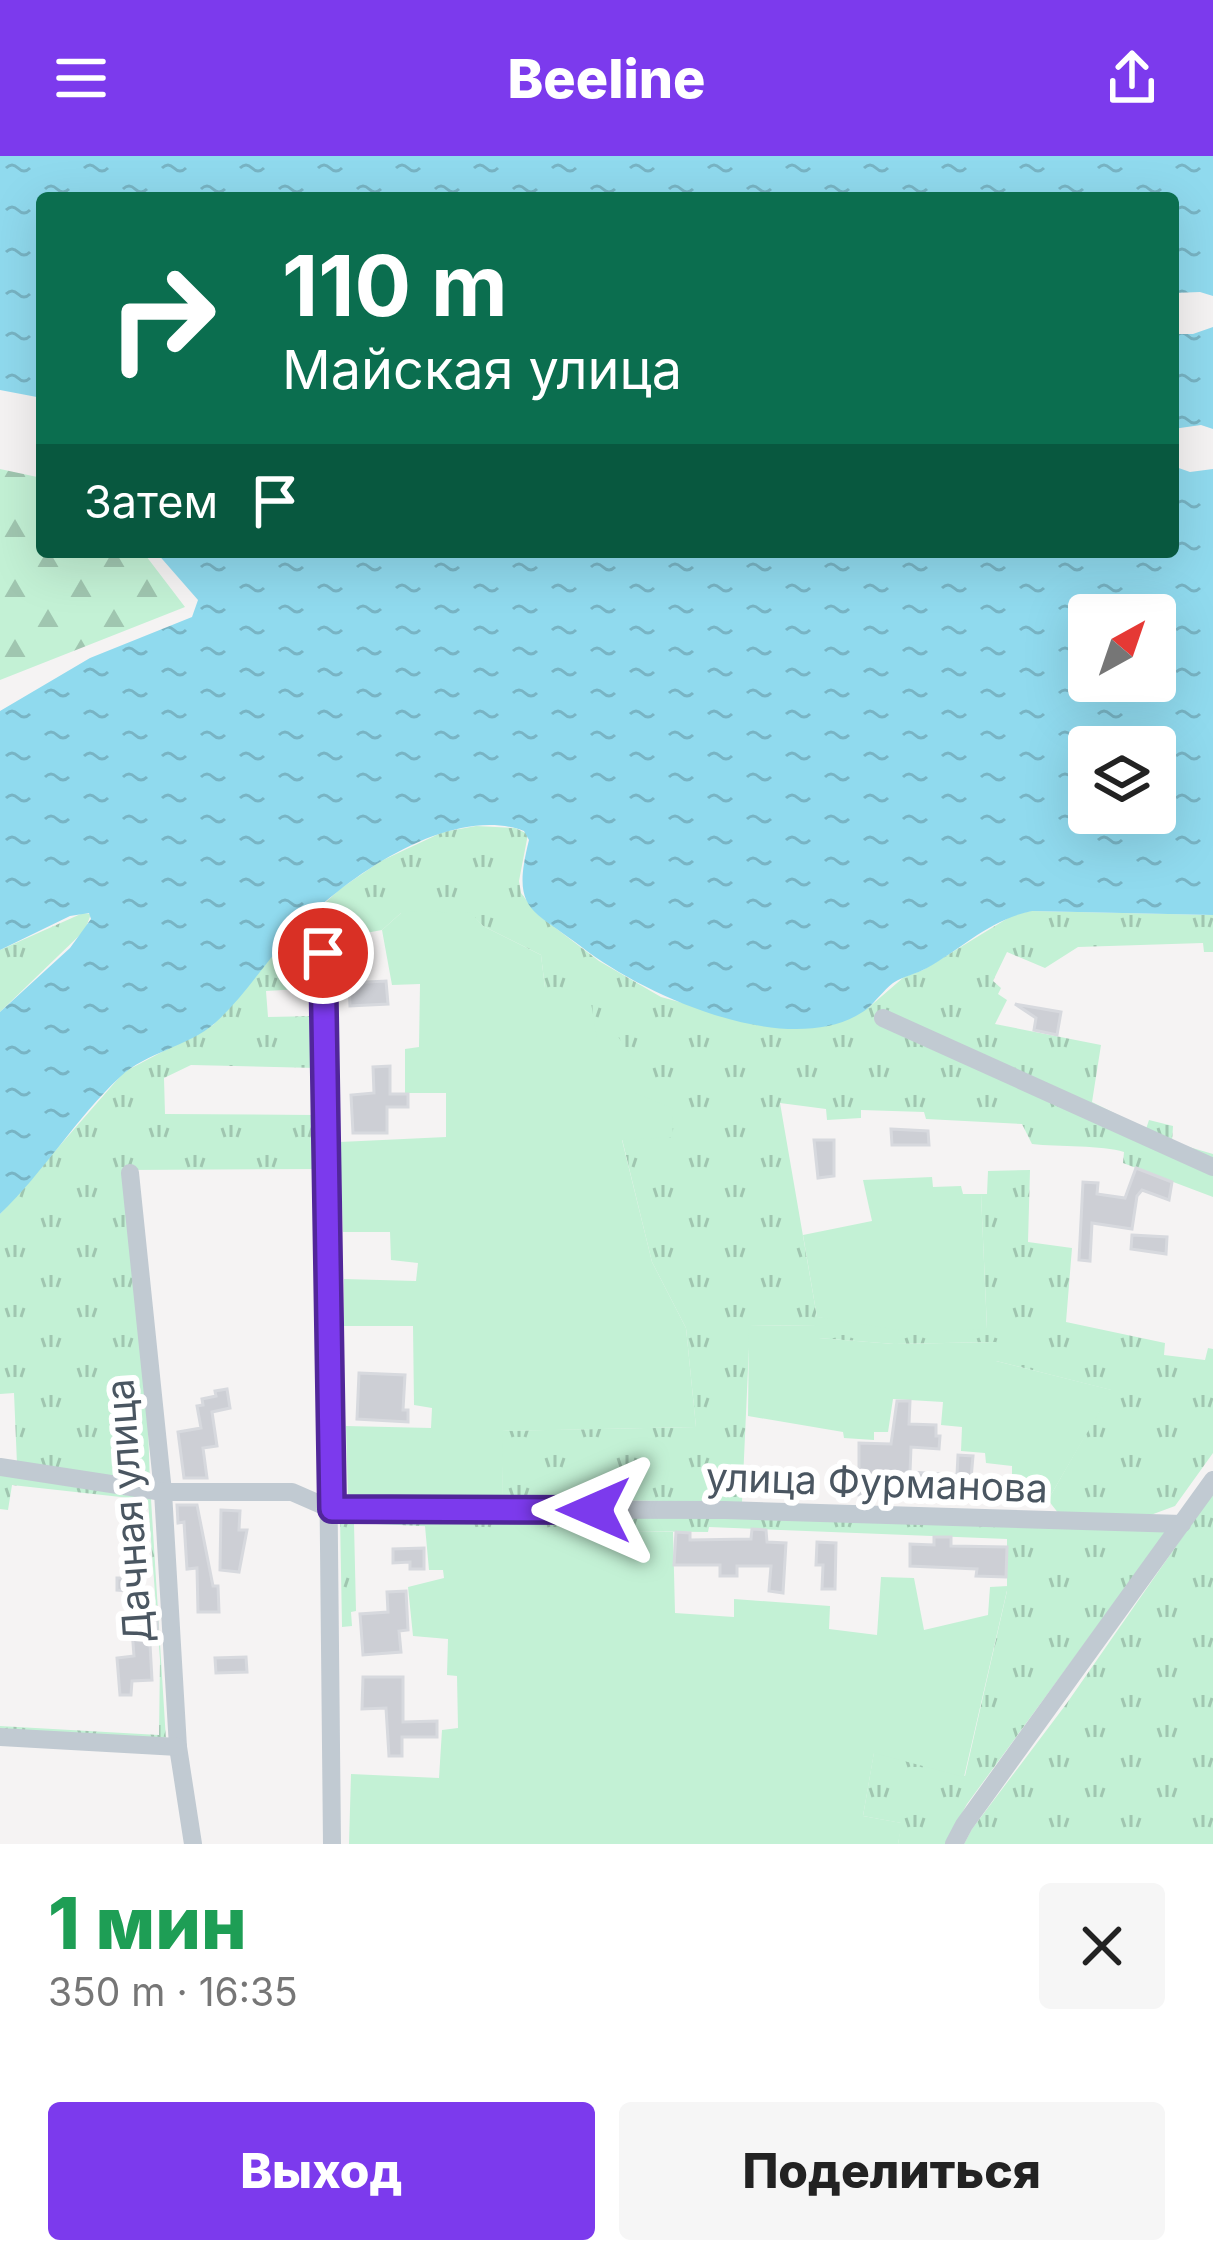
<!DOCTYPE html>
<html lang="ru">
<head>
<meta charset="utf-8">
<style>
  :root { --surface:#fff; --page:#f6f6f6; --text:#222; --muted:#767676; --accent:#7c3aed }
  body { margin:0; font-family:Inter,sans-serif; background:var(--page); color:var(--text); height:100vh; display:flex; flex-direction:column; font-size:45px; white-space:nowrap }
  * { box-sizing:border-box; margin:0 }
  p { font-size:39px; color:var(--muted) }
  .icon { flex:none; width:66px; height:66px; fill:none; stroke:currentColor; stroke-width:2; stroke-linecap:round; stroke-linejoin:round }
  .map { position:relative; height:1688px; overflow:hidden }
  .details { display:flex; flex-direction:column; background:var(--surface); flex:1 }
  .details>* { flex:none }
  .guide { position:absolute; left:36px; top:36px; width:1143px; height:366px; border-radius:12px; box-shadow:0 12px 48px #0002; background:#0b6e4f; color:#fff; overflow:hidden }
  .needle { width:78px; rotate:40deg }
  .controls { position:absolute; left:1068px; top:438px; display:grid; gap:24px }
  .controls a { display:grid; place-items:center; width:108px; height:108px; border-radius:12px; background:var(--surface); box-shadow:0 12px 48px #0002; font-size:60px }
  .pin { position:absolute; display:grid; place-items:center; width:102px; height:102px; color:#fff; margin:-51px; border:6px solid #fff; border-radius:50%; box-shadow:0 3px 12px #0007 }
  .me { position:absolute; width:132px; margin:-66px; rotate:270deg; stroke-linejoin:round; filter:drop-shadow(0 0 9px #0008) }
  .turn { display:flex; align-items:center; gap:42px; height:252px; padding:0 48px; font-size:54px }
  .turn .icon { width:156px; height:156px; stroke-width:2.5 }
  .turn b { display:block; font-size:84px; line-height:102px }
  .then { display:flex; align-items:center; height:114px; padding:0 48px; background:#0003; gap:24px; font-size:45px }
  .round { display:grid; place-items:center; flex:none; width:126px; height:126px; border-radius:12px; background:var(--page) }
  .headline { display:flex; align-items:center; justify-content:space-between; height:204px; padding:0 48px }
  h1 { font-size:72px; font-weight:800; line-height:90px; color:#1e9e55 }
  .primary-button { display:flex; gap:24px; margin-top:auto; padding:24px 48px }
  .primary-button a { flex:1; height:138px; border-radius:12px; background:var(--accent); color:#fff; font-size:48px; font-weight:800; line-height:138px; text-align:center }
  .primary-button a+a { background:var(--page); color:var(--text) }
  header { display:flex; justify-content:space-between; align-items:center; height:156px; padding:0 48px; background:var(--accent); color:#fff; font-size:54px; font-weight:800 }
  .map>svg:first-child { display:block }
  .grass { fill:url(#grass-tufts) }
  .forest { fill:url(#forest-firs) }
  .green { fill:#c3f1d5 }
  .water { fill:url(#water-ripples); fill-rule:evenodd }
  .building { fill:#cdcfd5; stroke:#d7d9de; stroke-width:3 }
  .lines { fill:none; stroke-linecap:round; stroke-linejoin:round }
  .minor { stroke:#c1cad2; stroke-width:18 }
  .route-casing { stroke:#51269a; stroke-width:30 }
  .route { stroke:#7c3aed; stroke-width:21 }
  .labels { text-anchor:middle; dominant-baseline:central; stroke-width:12; stroke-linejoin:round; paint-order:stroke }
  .street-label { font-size:39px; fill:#4a5661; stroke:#fff }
</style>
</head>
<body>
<header><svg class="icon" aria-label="menu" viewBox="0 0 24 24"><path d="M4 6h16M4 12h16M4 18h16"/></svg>Beeline<svg class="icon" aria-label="share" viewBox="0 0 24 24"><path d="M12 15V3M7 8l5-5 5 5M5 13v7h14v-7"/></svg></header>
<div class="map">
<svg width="1213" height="1688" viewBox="0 0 1213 1688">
  <defs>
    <pattern id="grass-tufts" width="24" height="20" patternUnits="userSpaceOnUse" patternTransform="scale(3)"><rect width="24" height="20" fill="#c3f1d5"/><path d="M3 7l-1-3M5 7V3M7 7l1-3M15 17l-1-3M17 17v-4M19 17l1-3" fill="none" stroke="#a0c6b0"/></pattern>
    <pattern id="forest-firs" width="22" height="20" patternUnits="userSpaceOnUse" patternTransform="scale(3)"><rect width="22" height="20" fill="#c3f1d5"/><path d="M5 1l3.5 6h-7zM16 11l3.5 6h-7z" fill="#a0c6b0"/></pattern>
    <pattern id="water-ripples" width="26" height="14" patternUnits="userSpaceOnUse" patternTransform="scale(3)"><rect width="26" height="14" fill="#90daee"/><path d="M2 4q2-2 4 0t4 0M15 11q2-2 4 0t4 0" fill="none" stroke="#78b4c4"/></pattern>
  </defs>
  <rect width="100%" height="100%" fill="#f5f3f3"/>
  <!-- grass -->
  <g class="grass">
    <path d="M476,670l39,2 13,6 -9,47 2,12 16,21 62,47 62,36 110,30 97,-19 36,-31 19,-7 90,-55 18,-4 182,4v37h-9l-1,-9 -125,4 -33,21 -38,-16 -14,29 8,7 -3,6 9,6 -12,24 106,21 -9,57 54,27 3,-9 24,6 -1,16 41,12v43l-90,-34 1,-11c-21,-7 -66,-5 -92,-8l-10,-20 -96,-5 -2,-7 -63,-2v8l-34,2 -1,-11 -46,-6 37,214 170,11 -6,-134h6l1,-23 42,-1 -2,72 44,6 -6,74 99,21 -1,12 41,5 3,-12 5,1v104l-38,53 -27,10 -89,-2 -11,-14 63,-110 -115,-29 -1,-19 -101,2 -76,-6v-12l-68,-1 -8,177 -239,-3 -2,-68 195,-4 -10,-99 -34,-66 -30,-123 13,-46 -38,-54 -52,-51 -4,-33 -58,-29 -13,-13h-69l-19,17 -22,4 3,28 -25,2 -1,-14 -20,1 -2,37 -49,3 2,26 48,-1v52l-125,-3 -27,13 1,36 150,1 2,54 -194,1 25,255 2,59 -133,-20 -3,-71 -14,1v-180l124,-142 89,-47 75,-88 52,-48 41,-28 62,-29z"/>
    <path d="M83,757l8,1 -6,16 -85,82v-62z"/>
    <path d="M0,1319l151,24 15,241 -166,-7v-7l159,9 1,-75 -12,-160 -136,-15 -4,25 -8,-1z"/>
    <path d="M1213,1337v351h-249l8,-15 95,-126z"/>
    <path d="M340,1360h406l421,15 -200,273 -22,40h-47l3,-21 -38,-7 11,-64 91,24 42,-185v-52l-298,-12 -1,5 -197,-2 -157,-7 2,88 -5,1 1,14 -10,1z"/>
  </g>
  <!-- forest -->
  <path class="forest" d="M0,313l42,9v74h101l42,55 -185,73z"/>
  <!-- green -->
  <g class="green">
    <path d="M411,755l60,2 12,13 58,29 4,33 44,3 8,47h22l16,23v32l37,15 1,29 -51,3 30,122 34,66 10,99 -194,4 1,68 -132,5 -23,-8 -2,-70 85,2 1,-20 -18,-3 -1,-79h-69v-47l72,2 2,-18 -27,-3 -1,-28h-47l-3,-90 106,-5v-44h-41v-44l14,-2 1,-63 -28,1 -10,-55 19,-17z"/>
    <path d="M932,1021l1,10 28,-1 2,8h18l6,135 -76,3 -94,-15 -14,-82 69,-14 -9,-41z"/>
    <path d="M749,1169l70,1v12l75,6 102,-2v19l116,29 -64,110h-21l1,-20 -16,-2v-12l-26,-3 -1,-10 -24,-2 1,-24 -21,-2 2,-23 -50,-3 -5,33h-14v8l-30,-2 -1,-6 -95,-16z"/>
    <path d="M425,1370l248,6 2,81 59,4v-18l96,7 -1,23 48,6 4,-58 33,1 10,52 64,-15 2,-28 18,-1 -44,191 -90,-24 -11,63 39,7 -4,21h-549l2,-70 88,4 3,-48 16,-2 -1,-52 -10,-1 1,-36 -35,-3 -5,-49 36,-9 -1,-8h-14z"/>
  </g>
  <!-- water -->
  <g class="water">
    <path d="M0,0h1213v140l-13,-4 -27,1v-95h-1131v200l-42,-8z"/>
    <path d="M1213,171v102l-12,-4 -28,4v-95h20z"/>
    <path d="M1173,310l17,6 23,-3v446l-181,-4c-41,8 -70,37 -105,57 -11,6 -23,8 -34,15 -10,8 -17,18 -26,26 -73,54 -222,-13 -284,-61 -52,-40 -72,-36 -54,-108l-5,-9c-77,-29 -190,54 -238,109 -24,27 -44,59 -71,83 -27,24 -69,29 -95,54 -44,41 -76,95 -120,137v-202l70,-64 21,-29 -2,-6 -19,3 -70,34v-239l90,-53 102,-41 6,-17 -42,-48h1017zM1155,459v66h-66v-66zM1155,591v66h-66v-66z"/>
  </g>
  <!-- building -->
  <g class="building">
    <path d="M386,825l2,23 -38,2 -1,-23z"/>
    <path d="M1015,848l46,8 -4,23 -23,-5 2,-12z"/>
    <path d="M390,910v28h18v13h-21v26h-34l-2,-38 23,-2 -1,-26z"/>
    <path d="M891,973l37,2 1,14h-37z"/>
    <path d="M814,984h20v36l-16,2z"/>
    <path d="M1136,1012l36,14 -3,18 -27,-10 -5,6 -5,33 -40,-6 -2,38 -11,-1 4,-78 15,1 -1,11 28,4z"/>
    <path d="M1132,1079l35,2 -1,17 -35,-5z"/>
    <path d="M359,1217l46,2 -2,35h5v12l-51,-3z"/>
    <path d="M227,1233l3,19 -18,4 5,34 -14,2 4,30h-23l-6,-46 23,-4 -4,-22 6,-1 -1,-6 14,-3 -1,-5z"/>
    <path d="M897,1245h13l-1,23 27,1v11h4l-1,13 -28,-2 -1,25 47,3 1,-20 15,1 -2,23 10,1 -1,20 -121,-5v-52l32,1z"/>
    <path d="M177,1349h20l16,81h5l1,26h-21l-1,-44 -10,1 -3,-47 -6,1z"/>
    <path d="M221,1354l19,1 -1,19h8l-8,42 -19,-2z"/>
    <path d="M752,1373l14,1 1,12 19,1 -3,50 -14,-2 2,-25h-34v10h-17v-11h-46l2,-33 14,1v7l61,-1z"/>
    <path d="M934,1381h17v9l56,1 -1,30 -30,-1 1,-7 -67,-3v-22l24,1z"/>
    <path d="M817,1386l19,1 -1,46h-13l1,-24h-7z"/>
    <path d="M424,1392v21h-14v-7l-17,1v-14z"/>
    <path d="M126,1412l12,1 9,51 10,-1 1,24 -8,1 2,36 -20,1 -1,14h-11l-3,-37 17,-2 -5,-65 -12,-1v-12h9z"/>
    <path d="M406,1435l2,39 -9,1 2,21 -38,3 -3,-41 28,-2 -1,-20z"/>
    <path d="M246,1501l1,15 -31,1 -1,-15z"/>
    <path d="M363,1521h40v45l34,-1v16h-35v19h-13l-3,-48 -24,1z"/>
  </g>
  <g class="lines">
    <!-- minor -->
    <g class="minor">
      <path d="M323,798l9,890"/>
      <path d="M883,862l330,149"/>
      <path d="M130,1017l33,319 15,255 15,97"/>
      <path d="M0,1311l163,25h129l39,17 394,1 457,14"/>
      <path d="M0,1581l178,10"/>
      <path d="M954,1688l10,-19 249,-345"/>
    </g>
  </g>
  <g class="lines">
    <defs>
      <path id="route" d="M323,797l9,556 262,1"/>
    </defs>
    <!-- route casing -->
    <use href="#route" class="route-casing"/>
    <!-- route -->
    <use href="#route" class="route"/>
  </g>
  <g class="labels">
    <!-- street labels -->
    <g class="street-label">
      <text transform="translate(877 1326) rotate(2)">улица Фурманова</text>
      <text transform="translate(128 1355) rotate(-94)">Дачная улица</text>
    </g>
  </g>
</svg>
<div class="controls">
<a><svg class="needle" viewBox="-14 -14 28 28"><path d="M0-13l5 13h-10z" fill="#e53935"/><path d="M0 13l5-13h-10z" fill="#767676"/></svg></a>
<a><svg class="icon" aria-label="layers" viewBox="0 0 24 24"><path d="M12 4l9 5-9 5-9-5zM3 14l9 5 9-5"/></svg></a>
</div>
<div class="pin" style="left:323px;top:797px;background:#d93025"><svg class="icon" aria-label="arrive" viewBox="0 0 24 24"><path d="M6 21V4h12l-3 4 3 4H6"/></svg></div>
<svg class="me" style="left:594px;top:1354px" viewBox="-20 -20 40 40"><path d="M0-17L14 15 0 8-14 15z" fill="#7c3aed" stroke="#fff" stroke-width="4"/></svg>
<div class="guide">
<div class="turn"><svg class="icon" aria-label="right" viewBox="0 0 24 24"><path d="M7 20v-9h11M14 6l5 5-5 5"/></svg><div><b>110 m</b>Майская улица</div></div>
<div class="then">Затем<svg class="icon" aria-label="arrive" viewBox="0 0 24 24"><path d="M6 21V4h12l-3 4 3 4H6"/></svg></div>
</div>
</div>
<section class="details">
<div class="headline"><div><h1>1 мин</h1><p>350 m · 16:35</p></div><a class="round"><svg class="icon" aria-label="close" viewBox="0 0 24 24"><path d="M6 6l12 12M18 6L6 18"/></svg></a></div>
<div class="primary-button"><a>Выход</a><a>Поделиться</a></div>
</section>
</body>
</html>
